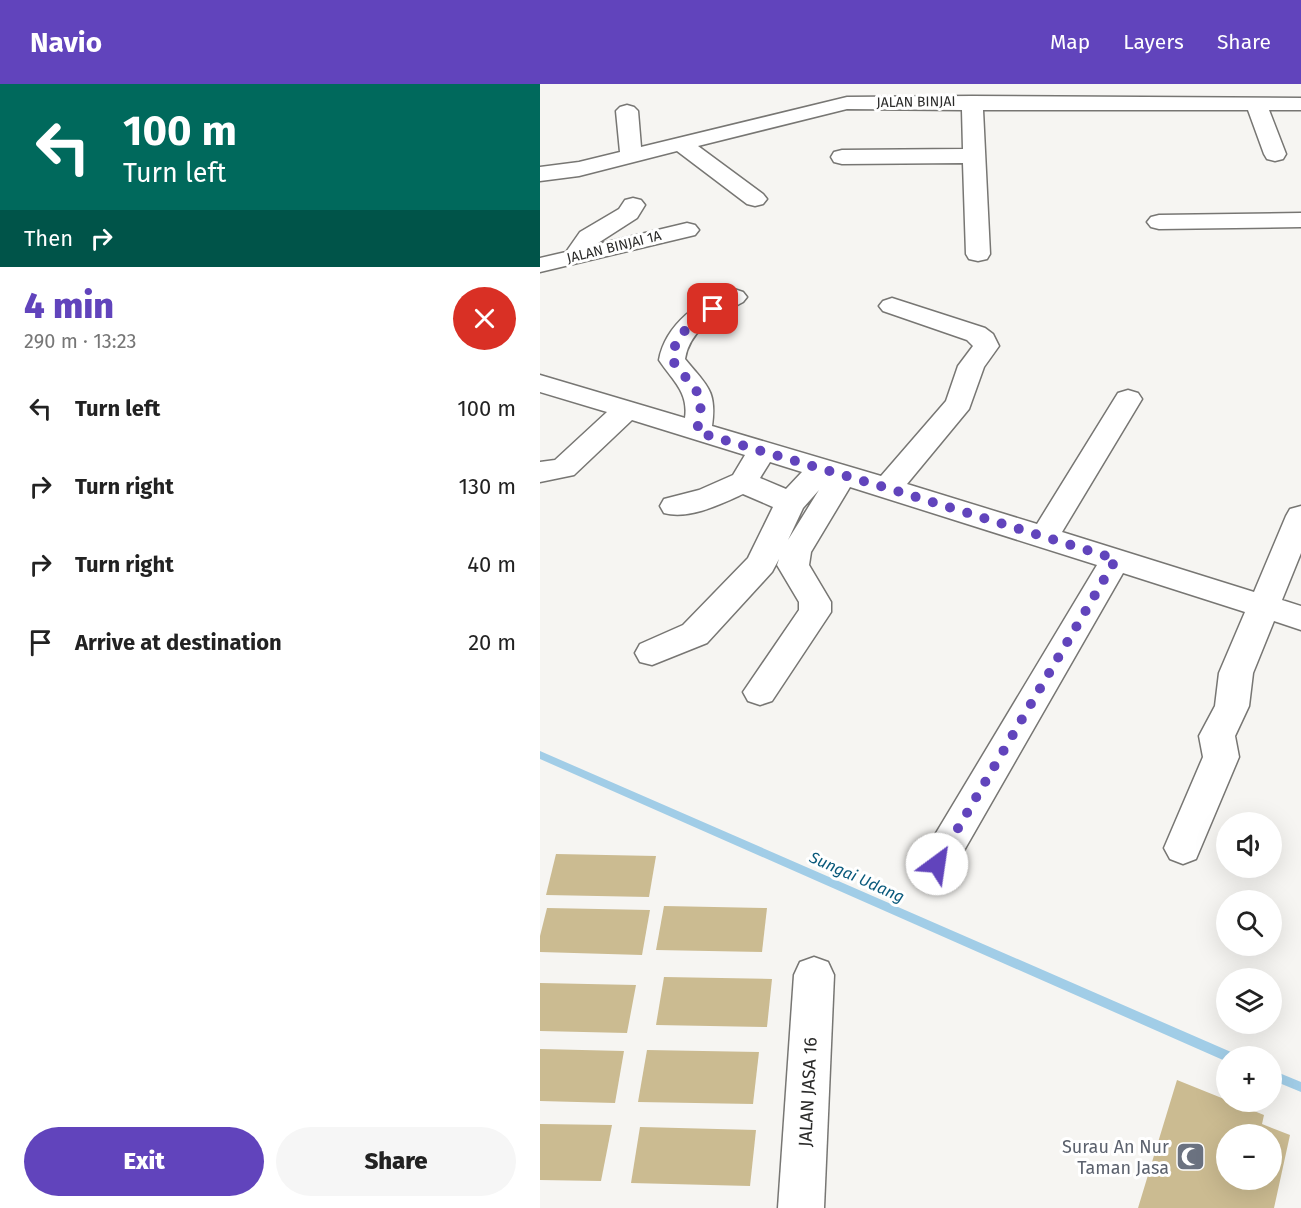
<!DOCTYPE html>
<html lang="en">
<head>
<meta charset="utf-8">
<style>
  :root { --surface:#fff; --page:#f6f6f6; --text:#222; --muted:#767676; --accent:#6144bc }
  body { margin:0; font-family:"Fira Sans",sans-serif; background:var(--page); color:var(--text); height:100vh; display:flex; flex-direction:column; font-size:22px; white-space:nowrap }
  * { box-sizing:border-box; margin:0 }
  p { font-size:20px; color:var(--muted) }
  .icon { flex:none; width:33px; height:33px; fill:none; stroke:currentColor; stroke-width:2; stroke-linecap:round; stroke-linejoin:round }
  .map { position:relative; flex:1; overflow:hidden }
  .details { display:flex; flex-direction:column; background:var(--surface); width:540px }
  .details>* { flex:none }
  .hud { background:#00695c; color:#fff; overflow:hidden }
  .buttons { position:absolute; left:676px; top:728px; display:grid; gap:12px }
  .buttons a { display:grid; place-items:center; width:66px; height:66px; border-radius:50%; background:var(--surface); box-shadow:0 6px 24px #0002; font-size:30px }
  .pin { position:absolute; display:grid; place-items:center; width:51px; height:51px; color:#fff; margin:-26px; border-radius:12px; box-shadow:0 3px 9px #0006 }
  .me { position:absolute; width:66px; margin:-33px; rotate:31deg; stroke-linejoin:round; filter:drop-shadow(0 0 4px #0008) }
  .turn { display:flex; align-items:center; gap:21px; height:126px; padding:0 24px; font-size:27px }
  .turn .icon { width:78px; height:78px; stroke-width:2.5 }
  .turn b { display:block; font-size:42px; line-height:51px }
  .then { display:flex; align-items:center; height:57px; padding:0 24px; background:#0003; gap:12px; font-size:22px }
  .round { display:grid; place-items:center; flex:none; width:63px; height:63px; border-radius:32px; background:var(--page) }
  .headline { display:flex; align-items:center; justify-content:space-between; height:102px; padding:0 24px }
  h1 { font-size:36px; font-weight:800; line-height:45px; color:var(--accent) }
  .primary-button { display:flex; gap:12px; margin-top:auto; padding:12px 24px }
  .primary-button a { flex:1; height:69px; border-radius:36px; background:var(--accent); color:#fff; font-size:24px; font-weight:800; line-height:69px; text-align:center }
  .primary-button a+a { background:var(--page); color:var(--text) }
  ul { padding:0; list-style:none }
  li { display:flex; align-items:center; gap:18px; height:78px; padding:0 24px }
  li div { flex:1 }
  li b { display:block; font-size:22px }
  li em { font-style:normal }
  header { display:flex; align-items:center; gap:36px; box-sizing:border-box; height:84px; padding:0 30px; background:var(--accent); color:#fff }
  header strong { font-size:28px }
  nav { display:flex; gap:33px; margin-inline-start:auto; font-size:21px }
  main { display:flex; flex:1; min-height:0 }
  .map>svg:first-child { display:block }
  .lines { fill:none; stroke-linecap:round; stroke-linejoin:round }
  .stream { fill:#a1cde7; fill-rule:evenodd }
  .building { fill:#cbbb91; fill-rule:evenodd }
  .minor-casing { stroke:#777673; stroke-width:3 }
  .minor { fill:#fff; fill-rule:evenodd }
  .route { stroke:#6144bc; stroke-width:10; stroke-dasharray:0 18 }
  .labels { text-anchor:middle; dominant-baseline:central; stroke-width:6; stroke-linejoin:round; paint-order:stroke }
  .far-street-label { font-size:14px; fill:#2b2b2a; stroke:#fff }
  .water-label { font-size:16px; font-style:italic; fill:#09597b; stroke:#fff }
  .near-street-label { font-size:18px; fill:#2b2b2a; stroke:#fff }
  .near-worship-label { font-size:18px; fill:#5b616d; stroke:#fff; text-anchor:end }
</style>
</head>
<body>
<header>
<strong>Navio</strong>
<nav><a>Map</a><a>Layers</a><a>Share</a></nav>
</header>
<main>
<section class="details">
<div class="hud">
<div class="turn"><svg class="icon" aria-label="left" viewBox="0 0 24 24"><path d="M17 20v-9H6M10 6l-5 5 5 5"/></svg><div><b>100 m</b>Turn left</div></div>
<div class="then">Then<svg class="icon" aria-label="right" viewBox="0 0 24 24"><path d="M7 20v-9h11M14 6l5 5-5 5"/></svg></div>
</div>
<div class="headline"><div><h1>4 min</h1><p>290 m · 13:23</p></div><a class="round" style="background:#d93025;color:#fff"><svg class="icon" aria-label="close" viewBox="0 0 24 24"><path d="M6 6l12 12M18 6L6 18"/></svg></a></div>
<ul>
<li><svg class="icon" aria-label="left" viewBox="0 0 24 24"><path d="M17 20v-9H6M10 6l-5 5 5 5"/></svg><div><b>Turn left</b></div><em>100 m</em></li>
<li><svg class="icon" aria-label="right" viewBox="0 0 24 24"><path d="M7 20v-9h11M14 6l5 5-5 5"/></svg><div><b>Turn right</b></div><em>130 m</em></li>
<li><svg class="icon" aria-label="right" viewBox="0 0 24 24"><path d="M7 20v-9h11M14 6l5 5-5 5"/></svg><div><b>Turn right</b></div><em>40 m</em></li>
<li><svg class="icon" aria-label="arrive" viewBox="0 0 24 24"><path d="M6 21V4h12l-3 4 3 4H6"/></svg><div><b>Arrive at destination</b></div><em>20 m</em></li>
</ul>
<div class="primary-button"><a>Exit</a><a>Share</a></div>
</section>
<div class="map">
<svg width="761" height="1124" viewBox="0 0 761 1124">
  <rect width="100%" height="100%" fill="#f6f5f2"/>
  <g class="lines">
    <!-- stream -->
    <g class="stream">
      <path d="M0,667l691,301 1,4h-5v5l-4,-1 -683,-301z"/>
      <path d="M732,986l29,12v10l-29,-12z"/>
    </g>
  </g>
  <!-- building -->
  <g class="building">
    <path d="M16,770l100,2 -7,41 -103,-2z"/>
    <path d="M124,822l103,2 -5,44 -106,-2z"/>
    <path d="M7,824l103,2 -8,45 -102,-3v-16z"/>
    <path d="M124,893l108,2 -5,48 -111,-2z"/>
    <path d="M0,899l96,2 -9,48 -87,-2z"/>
    <path d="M0,965l84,2 -9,52 -75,-2z"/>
    <path d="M107,966l112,2 -6,52 -115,-2z"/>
    <path d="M637,996l87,35 -2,9 28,11 -16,73h-136zM687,1050h45v45h-45z"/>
    <path d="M0,1040l72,1 -11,56 -61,-1z"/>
    <path d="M100,1043l116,3 -6,56 -119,-3z"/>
  </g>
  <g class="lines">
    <defs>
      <g id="minor">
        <path d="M432,12l329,2v12h-32l17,44 -3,5 -8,2 -8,-2 -3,-5 -16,-44h-265l7,144 -3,5 -9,2 -9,-2 -3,-5 -3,-91 -121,1 -8,-2 -3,-5 3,-5 8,-2 121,-1 -1,-39 -115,-1 -149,37 65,48 4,5 -4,5 -8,2 -8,-2 -70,-53 -98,25 -39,5v-14l39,-5 41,-10 -4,-41 4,-4 7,-2 7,2 4,4 3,36 206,-50z"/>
        <path d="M93,114l8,2 4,5 -8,13 -42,27 92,-22 8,2 4,5 -4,5 -155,37v-14l26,-6 14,-20 39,-23 6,-9z"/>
        <path d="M761,129v14l-142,2 -8,-2 -4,-5 4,-5 8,-2z"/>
        <path d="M194,205l9,3 4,5 -4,5c-25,14 -53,26 -58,57 22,27 32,31 27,67l169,50 65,-75 12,-35 15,-20 -6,-6 -84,-29 -4,-5 4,-5 9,-3 93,30 8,6 6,12 -15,21 -15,42 -62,75 130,40 81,-131 10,-3 10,3 4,6 -80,133 192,60 32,-76 4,-7 11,-3v47l-19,47 19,6v24l-27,-9 -21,52 -4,33 -14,30 4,21 -43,102 -13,5 -13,-5 -6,-11 39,-91 -4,-21 16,-30 4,-33 26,-61 -122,-39 -173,302 -13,5 -13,-5 -6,-11 6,-11 173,-288 -247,-78 -39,65 -2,13 22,37v10l-59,89 -12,4 -12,-4 -5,-9 56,-82v-8l-22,-37 2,-6 -7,13 -65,71 -55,22 -12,-3 -5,-9 5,-9 43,-19 65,-67 25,-51 -30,-13c-22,10 -54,26 -79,19l-4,-7 4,-7 35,-9 34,-15 12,-20 -113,-35 -58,55 -34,7v-20l15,-2 52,-48 -67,-20v-17l145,43c4,-26 -13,-38 -26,-58 6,-35 41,-62 75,-71zM230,378l32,10 -16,17 -26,-11zM279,406l-31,50 15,-32z"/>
        <path d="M274,873l14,5 6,13 -10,233h-46l16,-233 6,-13z"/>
      </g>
    </defs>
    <!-- minor casing -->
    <use href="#minor" class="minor-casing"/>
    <!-- minor -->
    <use href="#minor" class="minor"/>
  </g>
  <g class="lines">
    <!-- route -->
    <path class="route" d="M173,225c-19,11 -40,27 -41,51l26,33 3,12 -4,27 190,56 229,71 -179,305"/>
  </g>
  <!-- icons -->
  <defs>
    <symbol id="mosque-square" viewBox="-11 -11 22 22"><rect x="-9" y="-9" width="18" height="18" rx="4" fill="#6b7280" stroke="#fff"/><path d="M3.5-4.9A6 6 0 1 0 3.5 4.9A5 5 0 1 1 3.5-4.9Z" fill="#fff"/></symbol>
  </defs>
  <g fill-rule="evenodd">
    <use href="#mosque-square" x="634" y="1056" width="33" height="33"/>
  </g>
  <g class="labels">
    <!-- far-street labels -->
    <g class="far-street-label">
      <text transform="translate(376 18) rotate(-1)">JALAN BINJAI</text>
      <text transform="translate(74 163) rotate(-14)">JALAN BINJAI 1A</text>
    </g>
    <!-- water labels -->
    <g class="water-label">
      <text transform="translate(317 793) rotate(24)">Sungai Udang</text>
    </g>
    <!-- near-street labels -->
    <g class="near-street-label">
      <text transform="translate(268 1008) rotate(-87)">JALAN JASA 16</text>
    </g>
    <!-- near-worship labels -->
    <g class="near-worship-label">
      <text x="629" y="1063">Surau An Nur<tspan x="629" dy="21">Taman Jasa</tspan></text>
    </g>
  </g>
</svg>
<div class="buttons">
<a><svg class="icon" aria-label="sound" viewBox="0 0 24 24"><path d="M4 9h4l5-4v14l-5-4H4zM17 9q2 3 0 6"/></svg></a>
<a><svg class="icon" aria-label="search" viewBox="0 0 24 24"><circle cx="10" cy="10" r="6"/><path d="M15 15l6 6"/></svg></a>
<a><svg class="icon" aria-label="layers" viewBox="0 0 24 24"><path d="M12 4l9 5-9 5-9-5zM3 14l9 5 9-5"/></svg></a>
<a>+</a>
<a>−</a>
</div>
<div class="pin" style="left:173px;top:225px;background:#d93025"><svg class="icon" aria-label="arrive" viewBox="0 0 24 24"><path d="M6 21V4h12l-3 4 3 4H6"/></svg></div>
<svg class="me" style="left:397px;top:780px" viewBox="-20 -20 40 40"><circle r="19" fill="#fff"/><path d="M0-13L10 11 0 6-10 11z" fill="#6144bc"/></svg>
</div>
</main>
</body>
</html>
